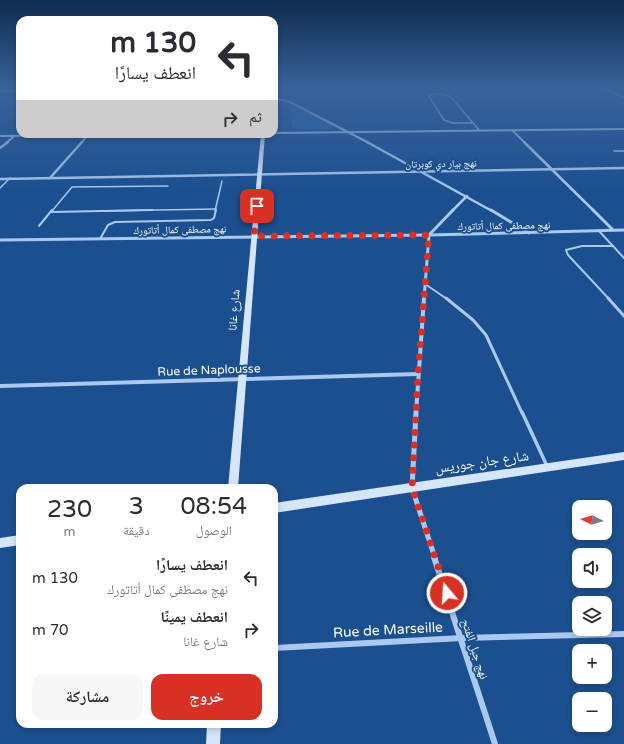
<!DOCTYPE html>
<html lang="ar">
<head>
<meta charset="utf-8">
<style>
  :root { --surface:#fff; --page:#f7f7f7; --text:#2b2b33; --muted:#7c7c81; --accent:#d93025 }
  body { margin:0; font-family:"Varela Round","Noto Naskh Arabic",sans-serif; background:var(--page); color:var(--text); direction:rtl; height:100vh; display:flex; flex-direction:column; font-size:15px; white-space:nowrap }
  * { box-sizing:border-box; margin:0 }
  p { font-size:13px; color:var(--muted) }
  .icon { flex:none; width:22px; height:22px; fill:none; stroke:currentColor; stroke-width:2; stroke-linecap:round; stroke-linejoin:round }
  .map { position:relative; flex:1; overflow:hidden; direction:ltr }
  .sheet { position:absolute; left:16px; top:484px; width:262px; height:244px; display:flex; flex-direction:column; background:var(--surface); border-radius:12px; box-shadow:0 2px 6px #0003; direction:rtl }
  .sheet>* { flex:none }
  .hud { position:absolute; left:16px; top:16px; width:262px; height:122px; border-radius:12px; box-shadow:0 2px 6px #0003; direction:rtl; background:#fff; color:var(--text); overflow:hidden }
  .needle { width:26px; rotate:275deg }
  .fabs { position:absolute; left:572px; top:500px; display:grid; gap:8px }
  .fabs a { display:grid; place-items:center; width:40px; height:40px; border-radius:8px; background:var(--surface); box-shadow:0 2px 6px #0003; font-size:20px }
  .pin { position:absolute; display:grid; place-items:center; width:34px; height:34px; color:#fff; margin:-17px; border-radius:8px; box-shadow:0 2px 6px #0006 }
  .me { position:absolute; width:44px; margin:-22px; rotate:342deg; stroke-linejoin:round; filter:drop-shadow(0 0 3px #0008) }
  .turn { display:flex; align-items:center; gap:14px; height:84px; padding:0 16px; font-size:18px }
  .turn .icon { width:52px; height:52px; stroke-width:2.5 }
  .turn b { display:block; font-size:28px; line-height:34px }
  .then { display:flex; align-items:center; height:38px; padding:0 16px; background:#0003; gap:8px; font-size:15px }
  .eta { display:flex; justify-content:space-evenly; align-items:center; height:68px; text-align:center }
  .eta b { font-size:24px; font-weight:600; line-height:28px }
  .primary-button { display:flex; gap:8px; margin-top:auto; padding:8px 16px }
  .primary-button a { flex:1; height:46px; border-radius:12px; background:var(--accent); color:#fff; font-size:16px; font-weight:600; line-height:46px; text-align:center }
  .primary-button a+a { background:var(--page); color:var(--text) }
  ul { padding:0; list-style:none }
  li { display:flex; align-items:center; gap:12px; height:52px; padding:0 16px }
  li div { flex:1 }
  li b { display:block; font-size:15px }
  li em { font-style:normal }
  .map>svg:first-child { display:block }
  .green { fill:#2461a8 }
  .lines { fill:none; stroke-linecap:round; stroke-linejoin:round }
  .service-far3 { stroke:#a9c9ee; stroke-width:1.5 }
  .service-far2 { stroke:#a9c9ee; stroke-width:2 }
  .service-far1 { stroke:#a9c9ee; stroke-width:3 }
  .service { stroke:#a9c9ee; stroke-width:3.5 }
  .minor-far5 { stroke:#a9c9ee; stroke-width:2 }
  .minor-far4 { stroke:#a9c9ee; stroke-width:2.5 }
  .minor-far3 { stroke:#a9c9ee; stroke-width:3 }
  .minor-far2 { stroke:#a9c9ee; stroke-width:4 }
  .minor-far1 { stroke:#a9c9ee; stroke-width:5 }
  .minor { stroke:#a9c9ee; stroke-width:6 }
  .secondary { fill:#d6e6fa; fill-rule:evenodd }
  .route { stroke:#d93025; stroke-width:7; stroke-dasharray:0 12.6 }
  .labels { text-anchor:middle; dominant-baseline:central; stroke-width:4; stroke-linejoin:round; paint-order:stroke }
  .far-street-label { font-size:10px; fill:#fff; stroke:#1b4f8f }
  .street-label { font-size:12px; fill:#fff; stroke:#1b4f8f }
  .near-street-label { font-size:14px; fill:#fff; stroke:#1b4f8f }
</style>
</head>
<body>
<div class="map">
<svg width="624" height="744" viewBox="0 0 624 744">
  <rect width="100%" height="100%" fill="#1b4f8f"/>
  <!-- green -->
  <path class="green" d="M291,106h5l39,20 -5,3h-35l-3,-3z"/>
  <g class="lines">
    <!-- service-far3 -->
    <g class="service-far3">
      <path d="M473,123h-20l-9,-3 -16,-25 14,-1 8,2 29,34"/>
      <path d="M614,151h10"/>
      <path d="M0,188l10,-10"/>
      <path d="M52,211l20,-24 96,-1"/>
      <path d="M97,211l119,-2"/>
      <path d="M215,211l7,-30"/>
    </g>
    <!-- service-far2 -->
    <g class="service-far2">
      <path d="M51,212l101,-2"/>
      <path d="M39,226l13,-16"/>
      <path d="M599,231l25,27"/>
      <path d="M100,239l8,-14 7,-3 96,-2 3,-2 2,-8"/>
      <path d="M425,284l22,15"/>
      <path d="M609,299l-41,-44 -2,-5 16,-4h31"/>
    </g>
    <!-- service-far1 -->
    <g class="service-far1">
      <path d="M446,298l27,22 13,15 36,78"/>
      <path d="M608,298l16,18"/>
    </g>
    <!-- service -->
    <path class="service" d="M522,412l25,54"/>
    <!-- minor-far5 -->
    <g class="minor-far5">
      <path d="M604,89l20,8"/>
      <path d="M0,91h20"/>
      <path d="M274,98l16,4 79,41"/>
      <path d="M512,130l13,13"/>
      <path d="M274,133l350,-4"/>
      <path d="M0,136l206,-2"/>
      <path d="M6,143l7,-6"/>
      <path d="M81,143l7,-8"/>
    </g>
    <!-- minor-far4 -->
    <g class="minor-far4">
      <path d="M367,142l125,69"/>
      <path d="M524,142l70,69"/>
      <path d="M0,148l8,-6"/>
      <path d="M50,178l32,-36"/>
      <path d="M0,179l624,-11"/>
      <path d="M452,211l15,-15"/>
    </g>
    <!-- minor-far3 -->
    <g class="minor-far3">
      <path d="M491,210l38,23"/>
      <path d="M593,210l20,20"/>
      <path d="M0,240l429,-5 195,-5"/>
      <path d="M424,299l5,-64 24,-25"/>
    </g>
    <!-- minor-far2 -->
    <g class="minor-far2">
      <path d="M0,386l418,-12"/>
      <path d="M416,413l8,-115"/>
    </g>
    <!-- minor-far1 -->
    <path class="minor-far1" d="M416,412l-4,76 23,70"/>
    <!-- minor -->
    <g class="minor">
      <path d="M434,557l61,187"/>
      <path d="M274,648l188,-10 162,-4"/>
    </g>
    <!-- secondary -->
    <g class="secondary">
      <path d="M261,134h4l-27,354h-10z"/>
      <path d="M624,452v8l-350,53v-10z"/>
      <path d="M20,535v10l-20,3v-10z"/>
      <path d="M207,724h14l-1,20h-14z"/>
    </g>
  </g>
  <!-- sky -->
  <linearGradient id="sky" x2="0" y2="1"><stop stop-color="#0f2b4f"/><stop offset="0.46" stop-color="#39639b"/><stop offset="1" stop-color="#39639b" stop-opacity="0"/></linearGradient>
  <rect width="624" height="193" fill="url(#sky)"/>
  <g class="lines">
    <!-- route -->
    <path class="route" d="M257,206l-3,30 175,-1 -11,139 -6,114 35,105"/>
  </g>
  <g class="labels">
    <!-- far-street labels -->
    <g class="far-street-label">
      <text transform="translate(441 164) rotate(-1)">نهج بيار دي كوبرتان</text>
      <text transform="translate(504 226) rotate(-1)">نهج مصطفى كمال أتاتورك</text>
      <text transform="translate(180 230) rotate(-1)">نهج مصطفى كمال أتاتورك</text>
    </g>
    <!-- street labels -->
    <g class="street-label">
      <text transform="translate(234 310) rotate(-85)">شارع غانا</text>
      <text transform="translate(209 370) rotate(-2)">Rue de Naplousse</text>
      <text transform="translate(475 649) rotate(72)">نهج جبل الفتح</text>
    </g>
    <!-- near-street labels -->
    <g class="near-street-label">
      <text transform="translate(482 462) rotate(-8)">شارع جان جوريس</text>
      <text transform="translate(388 630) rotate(-3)">Rue de Marseille</text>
    </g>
  </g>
</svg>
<div class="fabs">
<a><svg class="needle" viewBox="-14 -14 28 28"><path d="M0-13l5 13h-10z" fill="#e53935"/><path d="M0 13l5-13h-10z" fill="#7c7c81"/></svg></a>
<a><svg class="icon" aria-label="sound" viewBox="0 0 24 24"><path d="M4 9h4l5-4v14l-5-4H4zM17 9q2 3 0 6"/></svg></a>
<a><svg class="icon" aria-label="layers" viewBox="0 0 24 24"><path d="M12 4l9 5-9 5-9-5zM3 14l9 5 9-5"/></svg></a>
<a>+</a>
<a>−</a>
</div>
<div class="pin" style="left:257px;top:206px;background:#d93025"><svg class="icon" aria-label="arrive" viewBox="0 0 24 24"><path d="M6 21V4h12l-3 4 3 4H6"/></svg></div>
<svg class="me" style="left:447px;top:593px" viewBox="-20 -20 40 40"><circle r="17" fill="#d93025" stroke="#fff" stroke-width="3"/><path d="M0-11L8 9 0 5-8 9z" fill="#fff"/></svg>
<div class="hud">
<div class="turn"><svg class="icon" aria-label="left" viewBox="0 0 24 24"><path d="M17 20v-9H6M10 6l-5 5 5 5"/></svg><div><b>130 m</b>انعطف يسارًا</div></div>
<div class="then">ثم<svg class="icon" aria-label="right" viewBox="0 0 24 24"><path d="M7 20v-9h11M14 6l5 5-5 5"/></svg></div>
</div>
<section class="sheet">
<div class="eta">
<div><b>08:54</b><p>الوصول</p></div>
<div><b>3</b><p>دقيقة</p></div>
<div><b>230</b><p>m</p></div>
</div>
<ul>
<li><svg class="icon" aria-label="left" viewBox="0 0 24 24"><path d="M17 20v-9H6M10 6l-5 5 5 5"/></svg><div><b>انعطف يسارًا</b><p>نهج مصطفى كمال أتاتورك</p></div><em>130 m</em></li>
<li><svg class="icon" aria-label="right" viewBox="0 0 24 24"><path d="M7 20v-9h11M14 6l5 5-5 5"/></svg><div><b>انعطف يمينًا</b><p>شارع غانا</p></div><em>70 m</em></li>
</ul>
<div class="primary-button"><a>خروج</a><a>مشاركة</a></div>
</section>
</div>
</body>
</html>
